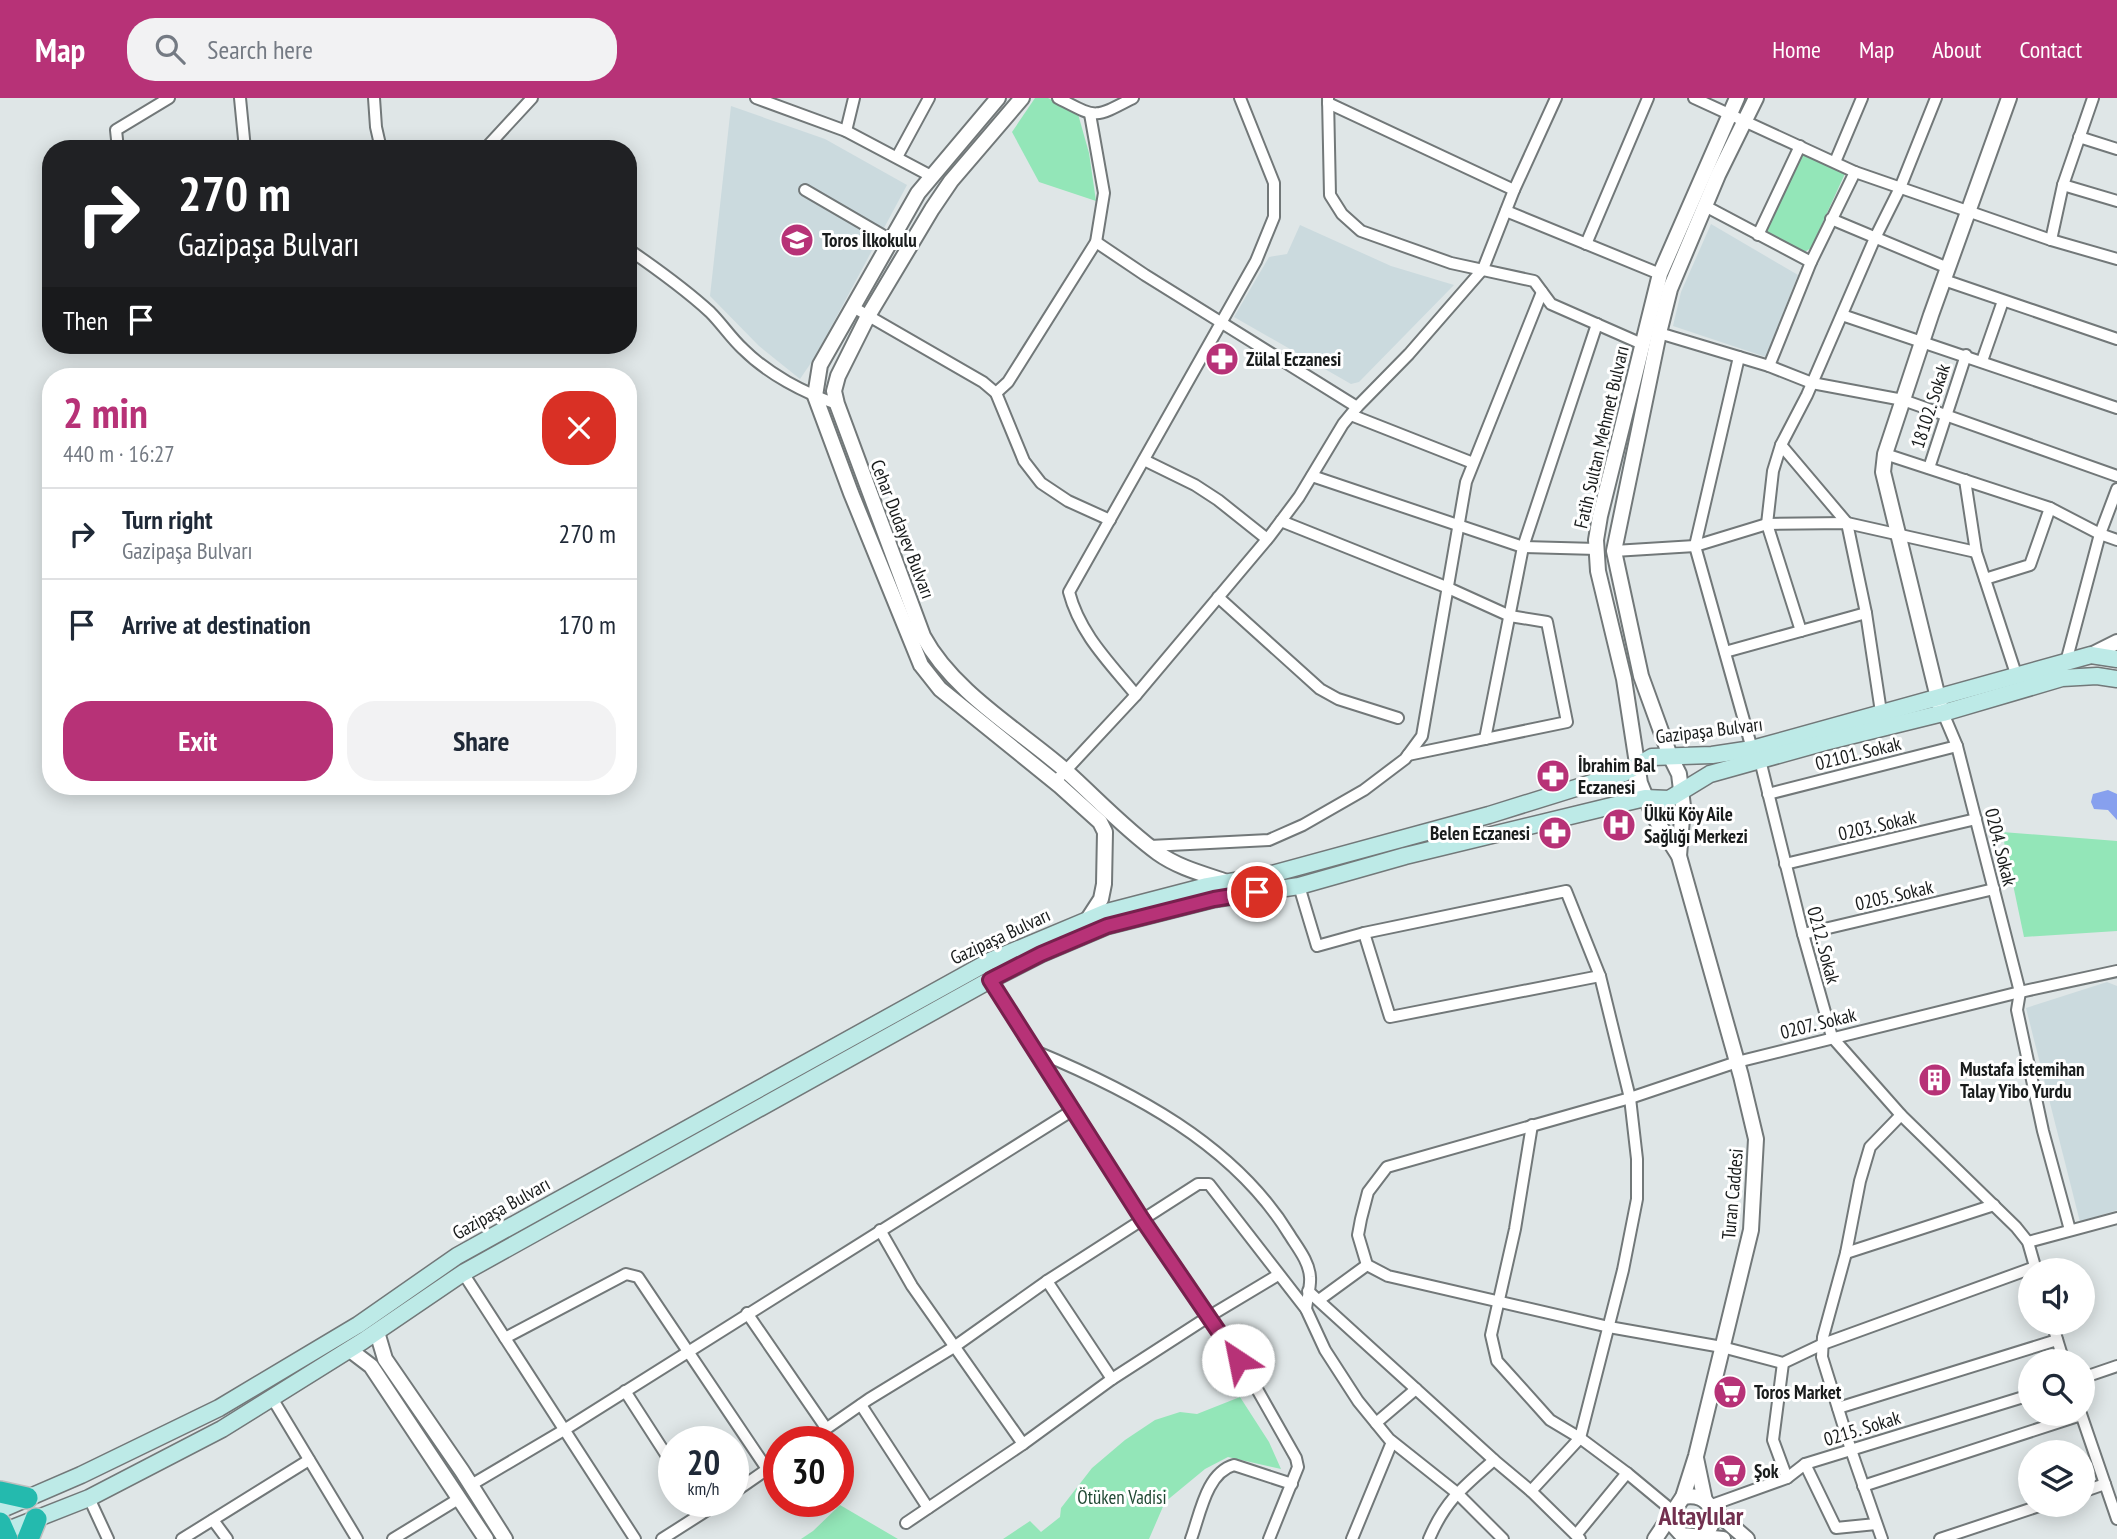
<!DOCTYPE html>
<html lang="en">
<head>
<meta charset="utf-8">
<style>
  :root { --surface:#fff; --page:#f2f2f3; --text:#1f2937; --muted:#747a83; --line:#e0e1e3; --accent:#b73277 }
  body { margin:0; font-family:"PT Sans Narrow",sans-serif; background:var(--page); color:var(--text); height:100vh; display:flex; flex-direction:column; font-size:26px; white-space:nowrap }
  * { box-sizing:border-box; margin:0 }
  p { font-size:23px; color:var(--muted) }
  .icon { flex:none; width:38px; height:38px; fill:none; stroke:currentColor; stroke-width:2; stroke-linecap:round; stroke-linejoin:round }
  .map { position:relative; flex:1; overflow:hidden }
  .sheet { position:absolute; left:42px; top:270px; width:595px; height:427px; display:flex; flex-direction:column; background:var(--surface); border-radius:28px; box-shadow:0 4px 18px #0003 }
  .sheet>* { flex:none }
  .guide { position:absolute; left:42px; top:42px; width:595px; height:214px; border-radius:28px; box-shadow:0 4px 18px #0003; background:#202124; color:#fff; overflow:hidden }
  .fabs { position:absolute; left:2018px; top:1160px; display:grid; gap:14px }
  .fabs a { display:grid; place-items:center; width:77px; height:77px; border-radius:50%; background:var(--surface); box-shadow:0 4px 18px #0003; font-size:35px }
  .speed { position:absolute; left:658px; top:1328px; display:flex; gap:14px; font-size:35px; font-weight:700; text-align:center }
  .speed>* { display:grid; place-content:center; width:91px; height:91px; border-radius:50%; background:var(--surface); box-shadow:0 4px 18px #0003; line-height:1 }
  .speed small { font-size:18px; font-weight:400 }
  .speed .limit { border:10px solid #d22; background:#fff; color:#111 }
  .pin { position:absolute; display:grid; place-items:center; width:60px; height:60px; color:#fff; margin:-30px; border:4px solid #fff; border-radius:50%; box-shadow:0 2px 7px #0007 }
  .me { position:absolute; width:77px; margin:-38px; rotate:326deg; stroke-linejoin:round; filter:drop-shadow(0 0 5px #0008) }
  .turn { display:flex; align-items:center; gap:24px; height:147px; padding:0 21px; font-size:32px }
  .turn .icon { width:91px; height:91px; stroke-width:2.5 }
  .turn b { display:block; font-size:49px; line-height:60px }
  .then { display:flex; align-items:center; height:66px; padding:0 21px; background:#0003; gap:14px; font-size:26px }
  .round { display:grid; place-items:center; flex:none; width:74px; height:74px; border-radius:28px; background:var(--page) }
  .summary { display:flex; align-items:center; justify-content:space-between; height:119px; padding:0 21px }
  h1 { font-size:42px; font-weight:700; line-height:52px; color:var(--accent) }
  .action { display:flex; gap:14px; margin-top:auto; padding:14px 21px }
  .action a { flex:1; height:80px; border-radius:28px; background:var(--accent); color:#fff; font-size:28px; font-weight:700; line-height:80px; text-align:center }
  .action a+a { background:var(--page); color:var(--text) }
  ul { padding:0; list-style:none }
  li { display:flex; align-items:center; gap:21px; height:91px; padding:0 21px; border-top:2px solid var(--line) }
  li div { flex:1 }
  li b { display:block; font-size:26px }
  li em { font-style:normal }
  header { display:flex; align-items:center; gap:42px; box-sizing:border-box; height:98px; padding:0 35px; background:var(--accent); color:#fff }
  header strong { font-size:33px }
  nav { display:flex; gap:38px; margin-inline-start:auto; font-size:24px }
  .search { width:490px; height:63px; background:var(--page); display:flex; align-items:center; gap:18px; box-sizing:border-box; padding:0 24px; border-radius:28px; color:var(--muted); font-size:26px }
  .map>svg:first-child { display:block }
  .built { fill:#cbdade }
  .green { fill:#93e6b8 }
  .water { fill:#87a0ee }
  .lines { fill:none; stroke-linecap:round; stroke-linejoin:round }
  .minor-casing { stroke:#727879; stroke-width:14 }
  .tertiary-casing { stroke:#727879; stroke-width:18 }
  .secondary-casing { stroke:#727879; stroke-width:19 }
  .motorway-casing { stroke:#bfbfbf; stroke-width:24 }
  .minor { stroke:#fff; stroke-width:10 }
  .tertiary { stroke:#fff; stroke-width:14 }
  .secondary { stroke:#bdeae7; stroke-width:16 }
  .motorway { stroke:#24baae; stroke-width:21 }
  .route-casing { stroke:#77204d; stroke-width:18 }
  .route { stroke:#b73277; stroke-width:12 }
  .labels { text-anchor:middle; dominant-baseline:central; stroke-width:6; stroke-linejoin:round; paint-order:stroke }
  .poi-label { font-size:19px; font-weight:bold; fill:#191c1c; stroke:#fff; text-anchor:start }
  .street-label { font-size:19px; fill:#191c1c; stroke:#fff }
  .park-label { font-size:19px; fill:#204934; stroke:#fff }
  .district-label { font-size:26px; font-weight:bold; fill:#72304f; stroke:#fff }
</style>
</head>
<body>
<header>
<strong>Map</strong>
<div class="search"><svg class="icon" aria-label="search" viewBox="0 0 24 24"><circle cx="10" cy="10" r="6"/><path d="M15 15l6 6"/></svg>Search here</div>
<nav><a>Home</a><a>Map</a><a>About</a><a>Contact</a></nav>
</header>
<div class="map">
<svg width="2117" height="1441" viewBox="0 0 2117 1441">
  <rect width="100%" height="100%" fill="#dfe6e7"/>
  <!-- built -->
  <g class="built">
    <path d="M731,8l94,33 82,46 -92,172 -15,22 -41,-33 -49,-50z"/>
    <path d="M1711,126l87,51 -32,82 -93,-31 8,-34z"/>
    <path d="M1300,127l91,41 63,19 -95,97 -8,2 -117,-67 35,-60 18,-3z"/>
    <path d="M2107,884l10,4v224l-37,12 -54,-214z"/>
  </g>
  <!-- green -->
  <g class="green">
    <path d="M1035,0h13l30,16 11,39 7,48 -57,-19 -27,-50z"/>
    <path d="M1802,51l46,18 -37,81 -8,5 -38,-23z"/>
    <path d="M2002,734l115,9v90l-93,6z"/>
    <path d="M1240,1299l29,45 12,27 -53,-12 -23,12 -40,33 -16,37h-146l27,-18 11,11 19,-15 1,-9 31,-40 33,-28 30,-20 25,-8 17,2z"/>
    <path d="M840,1407l58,34h-97l12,-8z"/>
  </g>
  <!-- water -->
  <path class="water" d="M2108,692l9,4v26l-9,-10 -14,-1 -3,-7 2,-8z"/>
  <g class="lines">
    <defs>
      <g id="minor">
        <path d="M240,0l5,51"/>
        <path d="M374,0l2,29 5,22"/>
        <path d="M756,0l90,33 85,45"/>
        <path d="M1058,0c39,20 35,21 75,0"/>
        <path d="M1328,0l2,97 12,19 19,17 90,32 83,18 17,23 91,40"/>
        <path d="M1694,0l161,74 196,68 66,19"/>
        <path d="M1328,5l186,87"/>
        <path d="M846,33l8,-33"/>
        <path d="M2079,39l38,12"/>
        <path d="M118,51l-2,-19 53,-32"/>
        <path d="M485,51l47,-51"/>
        <path d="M897,59l32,-59"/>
        <path d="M1835,64l27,-64"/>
        <path d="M2063,87l54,16"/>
        <path d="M805,92l86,50"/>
        <path d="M1705,108l106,56"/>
        <path d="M1506,113l154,63"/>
        <path d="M1831,121l117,49"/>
        <path d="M1758,137l42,-89"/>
        <path d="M2051,142l12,-55 30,-87"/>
        <path d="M1096,144l49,33 212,132"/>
        <path d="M1586,146l62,-146"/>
        <path d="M628,151c29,20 57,40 82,63 12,12 21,26 33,37 25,25 61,44 94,55"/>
        <path d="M1944,182l173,59"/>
        <path d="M853,209l130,75 13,11 28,68 17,22 27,18 42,19"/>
        <path d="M1842,217l275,93"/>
        <path d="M1659,235l110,33 43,17 91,17 214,76"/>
        <path d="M1739,259l-44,189 57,203"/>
        <path d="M1982,263l21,-60"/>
        <path d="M1769,268l42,-104 44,-90"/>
        <path d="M996,295l12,-11 88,-140 8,-49 -14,-79"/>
        <path d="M1351,317l122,48"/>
        <path d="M1781,347l66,78 19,90 15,99"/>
        <path d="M1885,356l165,54 50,26 17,6"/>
        <path d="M1144,362l51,25 23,15 49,39"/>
        <path d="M1929,370l37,-113"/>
        <path d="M1312,378l211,71 74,2"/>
        <path d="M1965,382l11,72 40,122"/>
        <path d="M1281,423l165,66 64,29 37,6 20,100 -159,33"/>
        <path d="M1614,453l81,-5 72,-22 80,-1 129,29"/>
        <path d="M1985,481l45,-14 20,-57"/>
        <path d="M1218,499l102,92 18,10 60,19"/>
        <path d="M1801,533l-34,-107 6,-53 8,-26 26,-50 68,-157 25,-50 36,-90"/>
        <path d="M1725,554l141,-39"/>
        <path d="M2066,564l34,-128 17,-45"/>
        <path d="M1136,597c-27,-33 -56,-61 -67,-103l187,-331 18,-44v-34l-34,-85"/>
        <path d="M1943,615l14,33 63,246 -3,18 26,121 27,99"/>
        <path d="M1485,641l38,-192 74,-223"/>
        <path d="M1760,662l43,174 29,103 69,78 115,112 12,15 8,28"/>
        <path d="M1055,684l81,-87 133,-158 30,-40 44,-73 14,-17 52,-53 74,-85 31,-79 42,-92"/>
        <path d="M1768,696l189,-48"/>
        <path d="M1150,748l119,-6 34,-15 61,-35 41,-31 17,-23 44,-254 76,-190"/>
        <path d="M1785,766l191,-45"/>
        <path d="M1299,788l18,60 47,-13 202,-42 34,85 30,122 7,61v40l-14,71 -43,168 -49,53"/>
        <path d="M1364,835l26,84 210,-41"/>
        <path d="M1803,836l191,-45"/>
        <path d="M990,882l152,239 111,163 43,76 2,9 -29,72"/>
        <path d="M1035,953c96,40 198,92 254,183 8,13 20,27 21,43 1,9 -3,22 -4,32"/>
        <path d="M1532,1027l-17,104 -24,106 6,26 53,59 30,18 47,35"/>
        <path d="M880,1132l32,56 111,158"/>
        <path d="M2028,1144l89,-24"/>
        <path d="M1846,1155l148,-48"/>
        <path d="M2035,1169l-212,77 -40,19 -61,-16 -113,-20 -221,-51 -21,-11 -9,-30 3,-16 7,-27 19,-25 243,-69 107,-36 283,-70 97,-21"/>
        <path d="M463,1175l172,266"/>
        <path d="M1047,1183l65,98"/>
        <path d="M1308,1193l186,169 37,31 49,48"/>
        <path d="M1319,1202l48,-35"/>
        <path d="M747,1215l79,115"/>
        <path d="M2052,1225l12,39"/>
        <path d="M505,1240l121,-64 12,3 129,192"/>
        <path d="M1783,1265l-10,77 14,38"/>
        <path d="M2082,1280l35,-12"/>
        <path d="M625,1293l49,76"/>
        <path d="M272,1300l85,141"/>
        <path d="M861,1307l67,103"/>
        <path d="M1838,1310l219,-68"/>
        <path d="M2081,1316l36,105"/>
        <path d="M1376,1325l40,-34"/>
        <path d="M807,1344l62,-43 85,-52 93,-66 151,-97h11l97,125 19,41 33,51 31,38 68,54 46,46"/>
        <path d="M1805,1366l31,64 40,-4"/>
        <path d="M471,1387l93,-55 509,-320"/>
        <path d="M1863,1388l218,-71"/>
        <path d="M2082,1394l23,-8"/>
        <path d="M733,1395l46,-32"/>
        <path d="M89,1400l19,41"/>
        <path d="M1709,1408l78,-28 18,-14 225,-69"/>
        <path d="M213,1422l14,19"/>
        <path d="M906,1425l117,-79 89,-65 96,-62 70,-42"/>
        <path d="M1576,1437l51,-62 47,39"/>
        <path d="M182,1441l127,-79"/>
        <path d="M393,1441l67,-41"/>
        <path d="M662,1441l58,-37"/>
        <path d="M1191,1441c9,-24 15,-66 43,-74l58,19"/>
        <path d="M1352,1441l40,-97"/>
        <path d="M1429,1441c16,-38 34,-52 65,-79"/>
        <path d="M1882,1441l-31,-89 -29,-93 1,-20 23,-84 14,-72 10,-34 31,-32"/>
        <path d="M1940,1441l102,-34"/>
      </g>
      <g id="tertiary">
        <path d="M998,0l-80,95 -98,172 -5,31 36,97 70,172 19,24 120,97 40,36 5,10 -1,52 -3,15 -13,20"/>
        <path d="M1022,0l-71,83 -19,28 -64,107 -30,60 -4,15 3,13 86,232c30,56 96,94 143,135 31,28 59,58 92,82 21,15 46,21 69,29"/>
        <path d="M2091,557l26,-13"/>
        <path d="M1940,608l-57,-234 2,-18 46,-139 78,-217"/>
        <path d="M1679,758l4,-50 -4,-32 -9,-18 -29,-80 -27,-125 45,-218 11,-44 48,-114 38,-77"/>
        <path d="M377,1234l8,27 77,112 43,68"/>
        <path d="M350,1252l21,16 115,173"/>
        <path d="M1696,1360l9,43"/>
        <path d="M1683,1399c6,-1 12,-1 17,1 13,5 17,24 7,33 -4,3 -11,6 -15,8"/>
        <path d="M1709,1408l38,33"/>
        <path d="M1671,1417l2,10 9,10 41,4"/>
        <path d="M1655,1441l28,-42 13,-41 55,-226 5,-91 -15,-63 -62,-220 -26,-41 -13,-32 -16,-104 -26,-108 -2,-31 4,-24 60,-242 77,-176"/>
      </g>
      <g id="secondary">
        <path d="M0,1412l81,-35 138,-67 139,-83 99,-69 533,-295 117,-49 100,-26 65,-12 217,-59 135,-42 28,-16 60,-2 40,-6 339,-94 26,4"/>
        <path d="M0,1435l89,-35 133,-69 141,-88 100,-68 527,-293 51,-26 66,-28 107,-27 85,-13 106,-30 223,-54 17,-4 24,1 41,-25 115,-32 118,-29 119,-35 35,-2 20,3"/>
      </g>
      <g id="motorway">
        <path d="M0,1394l27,6"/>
        <path d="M0,1425l7,16"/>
        <path d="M28,1441l8,-20"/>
      </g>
    </defs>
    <!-- minor casing -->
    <use href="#minor" class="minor-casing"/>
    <!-- tertiary casing -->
    <use href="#tertiary" class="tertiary-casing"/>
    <!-- secondary casing -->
    <use href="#secondary" class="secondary-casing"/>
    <!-- motorway casing -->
    <use href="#motorway" class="motorway-casing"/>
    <!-- minor -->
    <use href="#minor" class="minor"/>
    <!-- tertiary -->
    <use href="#tertiary" class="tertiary"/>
    <!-- secondary -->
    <use href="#secondary" class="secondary"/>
    <!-- motorway -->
    <use href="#motorway" class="motorway"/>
  </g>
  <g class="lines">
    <defs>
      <path id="route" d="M1238,1262l-96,-141 -152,-239 51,-26 66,-28 107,-27 43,-7"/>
    </defs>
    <!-- route casing -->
    <use href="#route" class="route-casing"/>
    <!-- route -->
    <use href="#route" class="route"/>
  </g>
  <!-- icons -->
  <defs>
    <symbol id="school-disc" viewBox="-11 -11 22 22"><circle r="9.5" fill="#b73277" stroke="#fff"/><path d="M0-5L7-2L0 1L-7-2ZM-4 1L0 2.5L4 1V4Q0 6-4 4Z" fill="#fff"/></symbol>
    <symbol id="pharmacy-disc" viewBox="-11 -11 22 22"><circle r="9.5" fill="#b73277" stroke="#fff"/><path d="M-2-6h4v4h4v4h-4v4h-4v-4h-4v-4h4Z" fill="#fff"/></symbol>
    <symbol id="hospital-disc" viewBox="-11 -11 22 22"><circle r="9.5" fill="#b73277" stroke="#fff"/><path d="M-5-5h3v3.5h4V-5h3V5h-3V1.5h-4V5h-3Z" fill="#fff"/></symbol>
    <symbol id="building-disc" viewBox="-11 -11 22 22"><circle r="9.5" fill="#b73277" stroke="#fff"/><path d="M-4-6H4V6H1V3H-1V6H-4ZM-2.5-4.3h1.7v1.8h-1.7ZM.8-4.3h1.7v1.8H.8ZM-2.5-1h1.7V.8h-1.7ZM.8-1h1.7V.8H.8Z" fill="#fff"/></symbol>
    <symbol id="supermarket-disc" viewBox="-11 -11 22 22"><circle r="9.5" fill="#b73277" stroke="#fff"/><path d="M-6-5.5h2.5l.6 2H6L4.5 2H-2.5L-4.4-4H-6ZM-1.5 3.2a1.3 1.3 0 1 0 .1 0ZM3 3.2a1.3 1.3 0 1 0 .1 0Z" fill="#fff"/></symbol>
  </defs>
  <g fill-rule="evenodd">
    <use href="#school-disc" x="778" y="123" width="38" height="38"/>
    <use href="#pharmacy-disc" x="1203" y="242" width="38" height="38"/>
    <use href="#pharmacy-disc" x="1534" y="659" width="38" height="38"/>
    <use href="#hospital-disc" x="1600" y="708" width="38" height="38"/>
    <use href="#pharmacy-disc" x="1536" y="716" width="38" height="38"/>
    <use href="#building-disc" x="1916" y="963" width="38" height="38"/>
    <use href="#supermarket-disc" x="1711" y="1275" width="38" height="38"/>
    <use href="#supermarket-disc" x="1711" y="1354" width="38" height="38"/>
  </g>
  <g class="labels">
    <!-- poi labels -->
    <g class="poi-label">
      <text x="822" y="142">Toros İlkokulu</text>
      <text x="1246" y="261">Zülal Eczanesi</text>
      <text x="1578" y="667">İbrahim Bal<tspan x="1578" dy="22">Eczanesi</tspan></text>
      <text x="1644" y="716">Ülkü Köy Aile<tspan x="1644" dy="22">Sağlığı Merkezi</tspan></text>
      <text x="1530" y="735" text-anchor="end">Belen Eczanesi</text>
      <text x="1960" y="971">Mustafa İstemihan<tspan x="1960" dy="22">Talay Yibo Yurdu</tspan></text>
      <text x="1754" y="1294">Toros Market</text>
      <text x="1754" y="1373">Şok</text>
    </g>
    <!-- street labels -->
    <g class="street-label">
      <text transform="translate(1930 308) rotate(-72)">18102. Sokak</text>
      <text transform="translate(1601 339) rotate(-77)">Fatih Sultan Mehmet Bulvarı</text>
      <text transform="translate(903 431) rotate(69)">Cehar Dudayev Bulvarı</text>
      <text transform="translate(1709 632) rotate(-7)">Gazipaşa Bulvarı</text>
      <text transform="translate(1858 655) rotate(-14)">02101. Sokak</text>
      <text transform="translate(1877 727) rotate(-13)">0203. Sokak</text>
      <text transform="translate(2001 749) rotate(76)">0204. Sokak</text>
      <text transform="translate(1894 797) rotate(-13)">0205. Sokak</text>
      <text transform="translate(1000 838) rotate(-25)">Gazipaşa Bulvarı</text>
      <text transform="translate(1824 847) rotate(75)">0212. Sokak</text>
      <text transform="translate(1818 925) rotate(-14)">0207. Sokak</text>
      <text transform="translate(1732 1096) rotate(-85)">Turan Caddesi</text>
      <text transform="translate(501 1110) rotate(-29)">Gazipaşa Bulvarı</text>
      <text transform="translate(1862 1330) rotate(-17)">0215. Sokak</text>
    </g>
    <!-- park labels -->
    <g class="park-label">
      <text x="1122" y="1399">Ötüken Vadisi</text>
    </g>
    <!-- district labels -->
    <g class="district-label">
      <text x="1701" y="1417">Altaylılar</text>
    </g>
  </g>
</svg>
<div class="fabs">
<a><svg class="icon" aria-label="sound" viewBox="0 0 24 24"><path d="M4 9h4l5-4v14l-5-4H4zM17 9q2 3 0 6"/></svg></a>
<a><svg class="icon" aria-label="search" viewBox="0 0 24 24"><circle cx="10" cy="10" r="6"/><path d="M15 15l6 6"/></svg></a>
<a><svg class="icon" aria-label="layers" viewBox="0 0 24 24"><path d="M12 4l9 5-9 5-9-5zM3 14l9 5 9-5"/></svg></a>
</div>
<div class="speed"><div>20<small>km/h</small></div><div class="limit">30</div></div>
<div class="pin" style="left:1257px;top:794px;background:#d93025"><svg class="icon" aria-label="arrive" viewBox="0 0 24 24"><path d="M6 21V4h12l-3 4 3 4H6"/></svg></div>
<svg class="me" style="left:1238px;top:1262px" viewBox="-20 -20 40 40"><circle r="19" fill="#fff"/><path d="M0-13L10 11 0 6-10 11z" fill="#b73277"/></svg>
<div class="guide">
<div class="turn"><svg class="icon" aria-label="right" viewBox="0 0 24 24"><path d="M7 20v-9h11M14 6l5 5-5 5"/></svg><div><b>270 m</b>Gazipaşa Bulvarı</div></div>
<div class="then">Then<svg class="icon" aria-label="arrive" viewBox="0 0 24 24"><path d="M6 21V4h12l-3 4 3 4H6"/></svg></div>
</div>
<section class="sheet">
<div class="summary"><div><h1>2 min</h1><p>440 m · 16:27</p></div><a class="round" style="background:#d93025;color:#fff"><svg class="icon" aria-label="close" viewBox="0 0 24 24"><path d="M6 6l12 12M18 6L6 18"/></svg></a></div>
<ul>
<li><svg class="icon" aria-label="right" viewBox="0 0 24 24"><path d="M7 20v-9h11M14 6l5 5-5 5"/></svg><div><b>Turn right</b><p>Gazipaşa Bulvarı</p></div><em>270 m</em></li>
<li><svg class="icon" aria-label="arrive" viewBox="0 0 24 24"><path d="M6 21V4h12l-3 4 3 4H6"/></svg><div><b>Arrive at destination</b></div><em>170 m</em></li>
</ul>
<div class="action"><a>Exit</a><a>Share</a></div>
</section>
</div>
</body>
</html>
